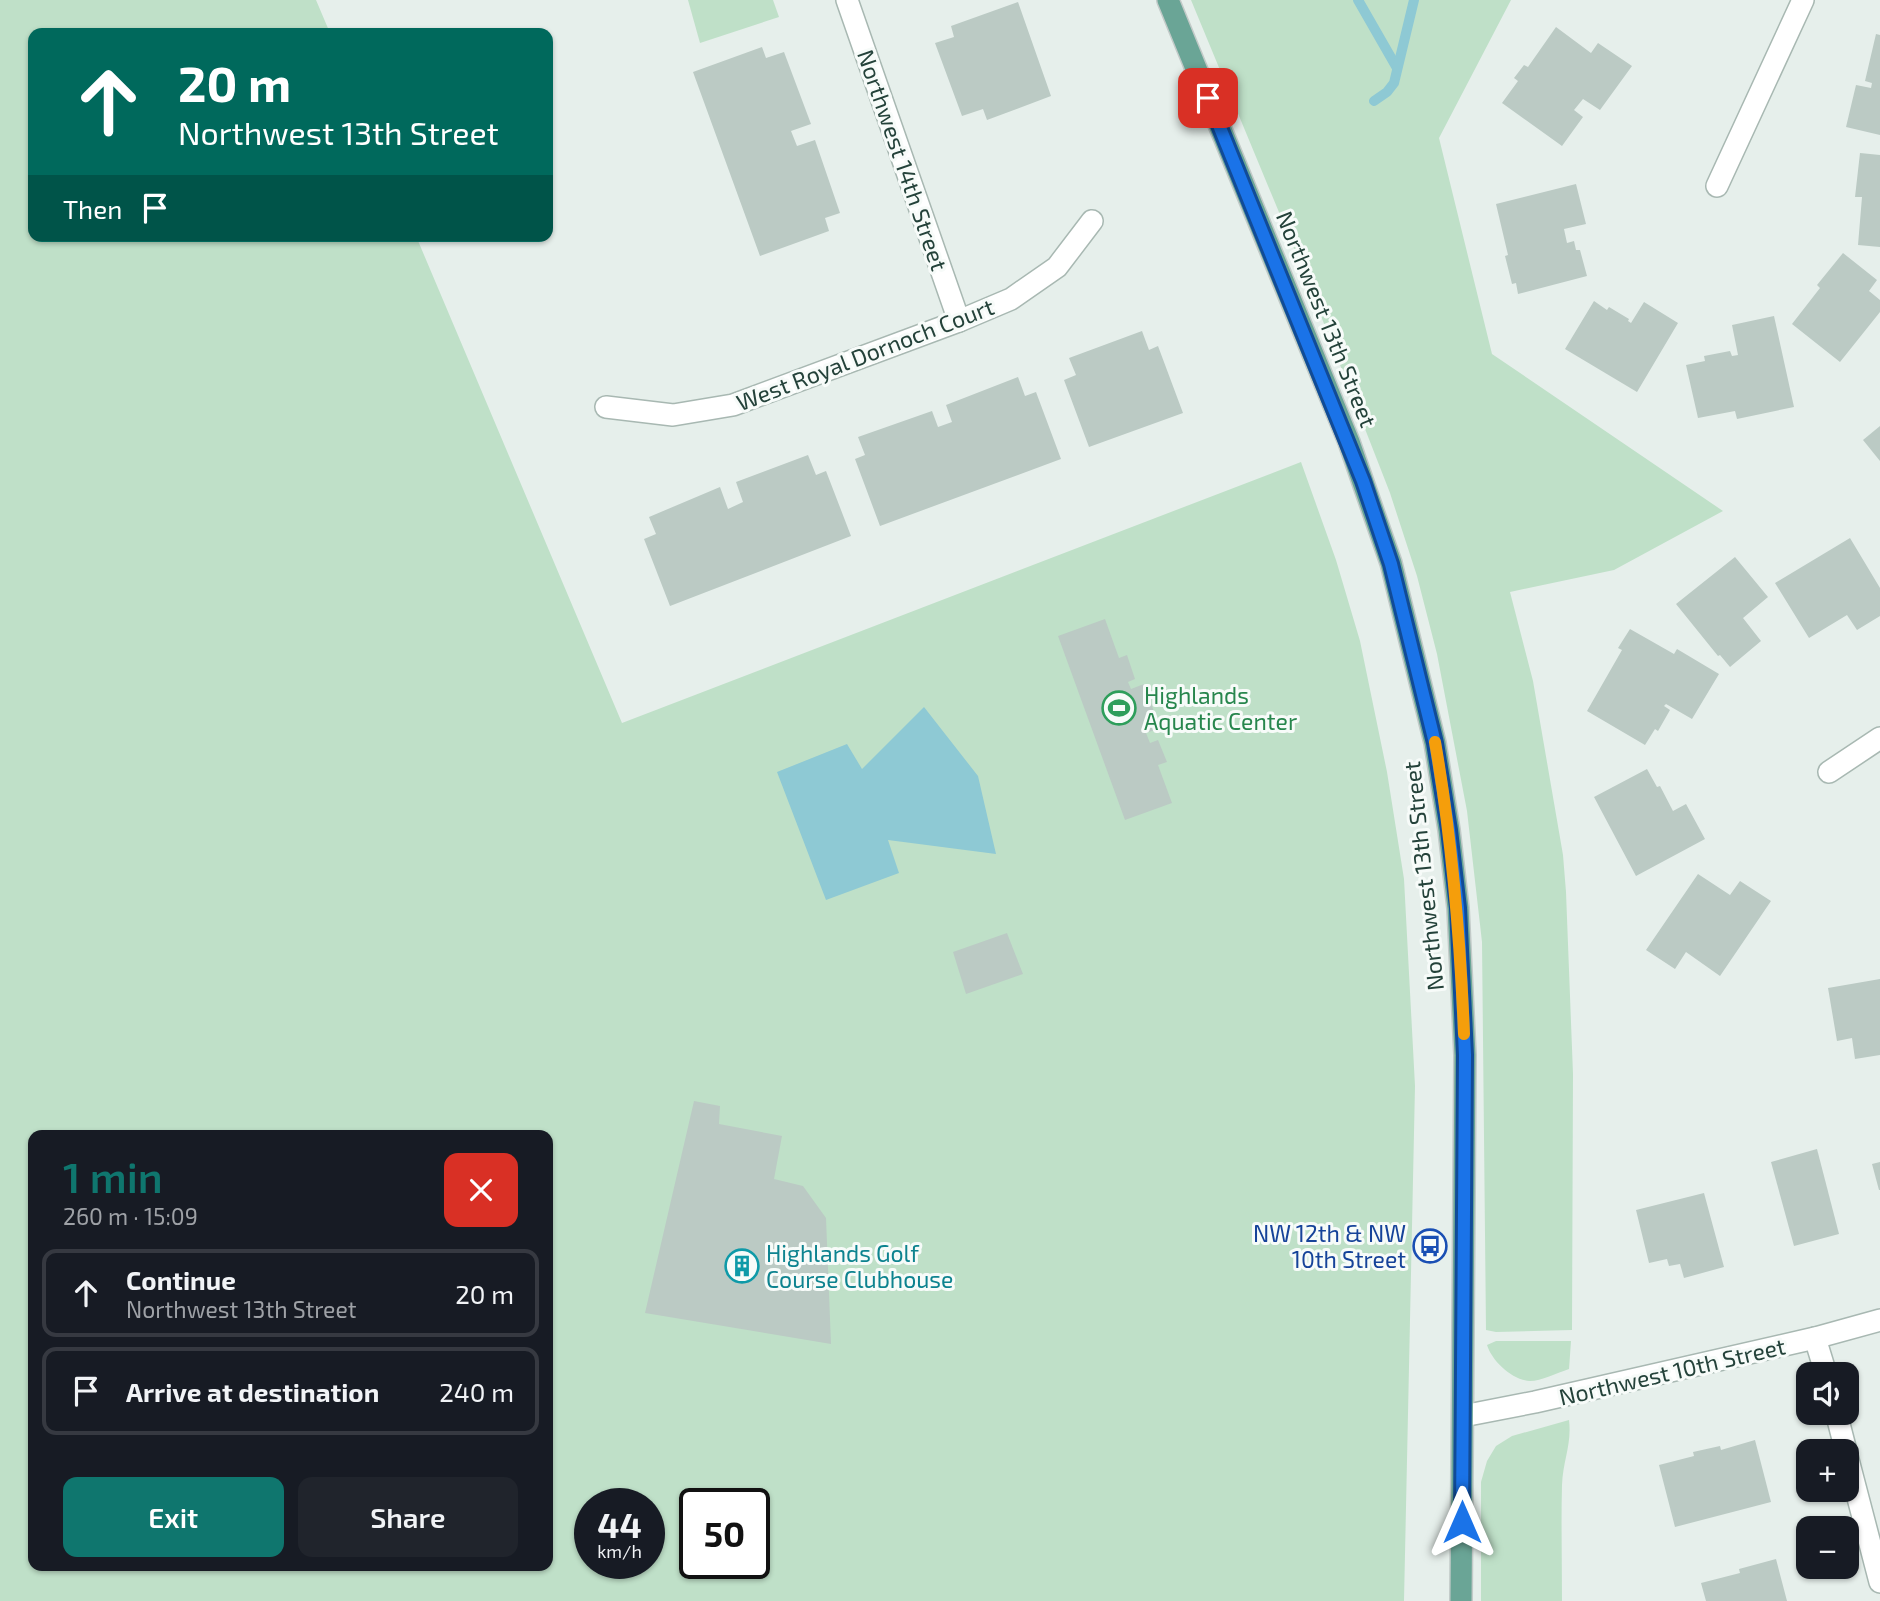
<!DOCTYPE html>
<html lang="en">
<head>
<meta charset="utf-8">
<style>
  :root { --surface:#171b24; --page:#20242c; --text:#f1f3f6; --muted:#9ea1a6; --line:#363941; --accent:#0f766e }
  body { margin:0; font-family:"Exo 2",sans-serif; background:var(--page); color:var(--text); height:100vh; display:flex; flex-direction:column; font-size:26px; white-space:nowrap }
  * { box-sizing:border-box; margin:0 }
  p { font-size:23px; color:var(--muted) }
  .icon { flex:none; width:38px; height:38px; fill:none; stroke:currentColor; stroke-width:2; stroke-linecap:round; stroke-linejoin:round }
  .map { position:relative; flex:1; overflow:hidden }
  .drawer { position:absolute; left:28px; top:1130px; width:525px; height:441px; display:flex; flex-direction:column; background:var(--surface); border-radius:14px; box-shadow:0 2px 5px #0004 }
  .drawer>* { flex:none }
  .hud { position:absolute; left:28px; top:28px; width:525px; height:214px; border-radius:14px; box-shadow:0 2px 5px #0004; background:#00695c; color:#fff; overflow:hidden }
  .tools { position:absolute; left:1796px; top:1362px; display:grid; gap:14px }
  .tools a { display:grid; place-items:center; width:63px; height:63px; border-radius:14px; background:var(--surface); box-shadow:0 2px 5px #0004; font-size:35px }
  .speed { position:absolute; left:574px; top:1488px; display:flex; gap:14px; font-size:35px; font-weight:700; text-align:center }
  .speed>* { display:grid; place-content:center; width:91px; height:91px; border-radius:50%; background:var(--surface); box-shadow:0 2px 5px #0004; line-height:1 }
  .speed small { font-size:18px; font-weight:400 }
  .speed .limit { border:4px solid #111; border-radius:10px; background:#fff; color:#111 }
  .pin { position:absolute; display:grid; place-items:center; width:60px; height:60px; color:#fff; margin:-30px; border-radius:14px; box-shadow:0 4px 10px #0006 }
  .me { position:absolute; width:77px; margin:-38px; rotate:0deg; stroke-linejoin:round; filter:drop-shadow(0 0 5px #0008) }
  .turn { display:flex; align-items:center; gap:24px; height:147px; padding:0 35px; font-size:32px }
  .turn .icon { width:91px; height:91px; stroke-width:2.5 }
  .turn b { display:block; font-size:49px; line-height:60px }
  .then { display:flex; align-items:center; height:66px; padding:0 35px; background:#0003; gap:14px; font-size:26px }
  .round { display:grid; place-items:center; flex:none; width:74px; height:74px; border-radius:14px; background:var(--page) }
  .head { display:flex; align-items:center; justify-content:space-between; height:119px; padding:0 35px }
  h1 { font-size:42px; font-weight:600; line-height:52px; color:var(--accent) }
  .primary-button { display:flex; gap:14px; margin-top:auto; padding:14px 35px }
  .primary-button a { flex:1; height:80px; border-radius:14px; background:var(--accent); color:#fff; font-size:28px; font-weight:600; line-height:80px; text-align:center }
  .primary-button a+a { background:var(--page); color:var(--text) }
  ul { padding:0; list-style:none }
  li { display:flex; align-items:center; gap:21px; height:88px; margin:0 14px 10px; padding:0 21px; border:4px solid var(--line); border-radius:14px }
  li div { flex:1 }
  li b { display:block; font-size:26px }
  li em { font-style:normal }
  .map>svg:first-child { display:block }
  .green { fill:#bfe0c8; fill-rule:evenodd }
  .water { fill:#8ec9d4 }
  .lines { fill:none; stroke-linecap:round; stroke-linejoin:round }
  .stream { stroke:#8ec9d4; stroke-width:10 }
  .building { fill:#bbcac4 }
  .minor-casing { stroke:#a8b8b2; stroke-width:24 }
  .major-casing { stroke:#c2cac8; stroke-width:24 }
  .minor { stroke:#fff; stroke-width:21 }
  .major { stroke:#6aa596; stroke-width:21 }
  .route-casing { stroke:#114b97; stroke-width:18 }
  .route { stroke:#1a73e8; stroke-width:12 }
  .slow { stroke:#f59e0b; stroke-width:12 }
  .labels { text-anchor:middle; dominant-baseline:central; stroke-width:6; stroke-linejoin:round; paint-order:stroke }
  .street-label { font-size:23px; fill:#24423a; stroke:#f7fbf9 }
  .leisure-label { font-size:23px; fill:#27864d; stroke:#f7fbf9; text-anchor:start }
  .transit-label { font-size:23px; fill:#164399; stroke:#f7fbf9; text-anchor:end }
  .culture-label { font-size:23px; fill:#0d838f; stroke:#f7fbf9; text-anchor:start }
</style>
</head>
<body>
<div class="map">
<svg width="1880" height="1601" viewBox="0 0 1880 1601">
  <rect width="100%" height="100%" fill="#e6efeb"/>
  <!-- green -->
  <g class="green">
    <path d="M0,0h316l14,33h-297v203h383l206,487 679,-261 35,98 24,81 27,131 17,107 11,207 -11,515h-1404zM33,1136h515v430h-515zM590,1503h59v60h-59zM695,1503h59v60h-59z"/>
    <path d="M688,0h85l6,17 -79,26z"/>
    <path d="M1191,0h320l-72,138 53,216 231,157 -109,59 -104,22 23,89 30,174 3,37 7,182 -1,256 -76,2 -10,-2 -4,-388 -15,-131 -30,-157 -20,-78 -27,-83 -85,-218z"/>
    <path d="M1496,1341h75l-2,28c-12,4 -28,12 -39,12 -18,-1 -38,-20 -43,-36z"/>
    <path d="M1569,1420c3,24 -6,40 -7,65 -1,38 0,77 0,116h-81v-119l6,-21 9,-15 16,-10z"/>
  </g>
  <!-- water -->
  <path class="water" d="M924,707l54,69 18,78 -108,-14 11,33 -73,27 -49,-128 70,-28 15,25z"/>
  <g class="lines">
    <!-- stream -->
    <g class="stream">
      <path d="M1358,0l39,68"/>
      <path d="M1374,101l13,-9 7,-9 20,-83"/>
    </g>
  </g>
  <!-- building -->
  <g class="building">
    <path d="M1018,2l33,94 -64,24 -4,-11 -21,7 -27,-73 19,-6 -3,-11z"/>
    <path d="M1556,27l35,26 7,-10 34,23 -32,44 -17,-11 -9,11 9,7 -21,29 -60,-43 16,-22 -4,-3 10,-13 4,2z"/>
    <path d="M1876,34l4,1v100l-34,-8 10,-42 15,3 1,-5 -7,-2z"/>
    <path d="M762,47l4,11 18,-6 27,72 -20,7 6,15 18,-6 25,73 -15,5 4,13 -69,25 -67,-184z"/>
    <path d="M1860,153l20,2v92l-22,-2 4,-48h-7z"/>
    <path d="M1576,184l10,40 -22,5 3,14 7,-2 2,9h4l7,26 -69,18 -2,-11 -4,1 -7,-28 3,-1 -12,-51z"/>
    <path d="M1843,253l34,27 -8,11 11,9v12l-40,50 -48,-38 28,-36 -3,-3z"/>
    <path d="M1594,301l13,9 2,-3 20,12 -1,2 3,2 13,-21 34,21 -41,69 -72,-43z"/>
    <path d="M1774,316l20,91 -57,12 -2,-8 -37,7 -12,-53 19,-4 -1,-5 26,-5 2,5 6,-1 -6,-30z"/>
    <path d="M1142,331l7,19 9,-4 25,67 -94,34 -25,-67 12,-5 -7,-17z"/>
    <path d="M1018,377l7,19 11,-4 25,67 -181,67 -25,-67 10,-4 -7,-18 74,-26 6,16 14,-5 -6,-17z"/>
    <path d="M1880,426v35l-17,-21z"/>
    <path d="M808,455l8,20 10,-4 25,65 -181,70 -26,-67 12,-5 -7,-17 71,-30 8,22 15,-7 -7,-20z"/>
    <path d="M1850,538l30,50v28l-23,14 -10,-15 -38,23 -34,-55z"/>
    <path d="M1735,557l33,40 -25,21 18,23 -31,26 -10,-12 -2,1 -42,-52z"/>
    <path d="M1105,619l14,39 8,-3 8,24 -7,3 3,7 13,-5 16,44 -14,5 4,10 8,-3 9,22 -9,3 14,38 -47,17 -67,-184z"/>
    <path d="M1630,629l44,25 3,-5 42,25 -27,45 -26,-15 -2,2 6,4 -12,21 -3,-2 -10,16 -58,-34 35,-61 -4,-2z"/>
    <path d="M1647,769l10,18 3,-1 13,25 13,-7 19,35 -69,37 -42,-79z"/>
    <path d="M1698,874l32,21 10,-14 31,20 -51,75 -34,-24 -11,17 -29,-19z"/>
    <path d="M1007,933l16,41 -57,20 -13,-42z"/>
    <path d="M1880,979v76l-25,4 -3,-21 -15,3 -9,-53z"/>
    <path d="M694,1101l26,5 -1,18 63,12 -8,43 29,7 23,32 5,126 -186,-31z"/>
    <path d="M1817,1149l22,85 -45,12 -23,-84z"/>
    <path d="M1880,1162v28h-1l-7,-26z"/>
    <path d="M1704,1193l20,74 -40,11 -4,-14 -11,2 -2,-7 -18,4 -13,-53z"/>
    <path d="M1755,1440l16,62 -96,25 -16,-62 35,-9 -1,-4 27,-6 1,4z"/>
    <path d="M1776,1559l11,42h-81l-5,-18 39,-10 -1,-4z"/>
  </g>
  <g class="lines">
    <defs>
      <g id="minor">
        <path d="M847,0l112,321"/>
        <path d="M1717,186l86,-186"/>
        <path d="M606,407l67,8 60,-10 226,-84 52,-22 46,-32 35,-46"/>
        <path d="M1829,772l51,-34"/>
        <path d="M1815,1338l11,36"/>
        <path d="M1836,1412l10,39"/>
        <path d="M1463,1416l72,-14 280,-64 65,-18"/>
        <path d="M1846,1452l34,130"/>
      </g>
      <path id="major" d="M1168,0l181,442 42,121 44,180 14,87 9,78 7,147 -4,546"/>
    </defs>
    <!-- minor casing -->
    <use href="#minor" class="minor-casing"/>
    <!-- major casing -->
    <use href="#major" class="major-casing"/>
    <!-- minor -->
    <use href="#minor" class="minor"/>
    <!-- major -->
    <use href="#major" class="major"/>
  </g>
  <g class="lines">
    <defs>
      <path id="route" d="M1208,98l155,383 28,83 44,179 14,87 9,78 7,147 -3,467"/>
    </defs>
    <!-- route casing -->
    <use href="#route" class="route-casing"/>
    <!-- route -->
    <use href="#route" class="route"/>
    <!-- slow -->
    <path class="slow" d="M1435,742c17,97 25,193 29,292"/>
  </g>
  <!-- icons -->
  <defs>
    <symbol id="stadium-ring" viewBox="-11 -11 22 22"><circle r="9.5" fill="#f7fbf9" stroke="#2e9e5b" stroke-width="1.5"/><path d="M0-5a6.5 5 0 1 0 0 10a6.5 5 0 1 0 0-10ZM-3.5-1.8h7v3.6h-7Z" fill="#2e9e5b"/></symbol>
    <symbol id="bus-ring" viewBox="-11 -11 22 22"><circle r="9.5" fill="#f7fbf9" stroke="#1a4fb4" stroke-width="1.5"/><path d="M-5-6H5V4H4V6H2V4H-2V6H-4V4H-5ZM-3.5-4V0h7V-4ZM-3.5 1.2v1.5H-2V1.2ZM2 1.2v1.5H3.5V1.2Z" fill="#1a4fb4"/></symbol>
    <symbol id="building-ring" viewBox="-11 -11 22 22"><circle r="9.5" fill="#f7fbf9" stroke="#0f9aa8" stroke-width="1.5"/><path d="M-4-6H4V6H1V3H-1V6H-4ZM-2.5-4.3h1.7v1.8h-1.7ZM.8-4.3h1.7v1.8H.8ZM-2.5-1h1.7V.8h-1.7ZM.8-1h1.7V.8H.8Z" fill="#0f9aa8"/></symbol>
  </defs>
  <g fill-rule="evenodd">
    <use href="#stadium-ring" x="1100" y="689" width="38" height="38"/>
    <use href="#bus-ring" x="1411" y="1227" width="38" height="38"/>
    <use href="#building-ring" x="723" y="1247" width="38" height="38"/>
  </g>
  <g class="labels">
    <!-- street labels -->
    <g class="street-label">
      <text transform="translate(903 160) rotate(71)">Northwest 14th Street</text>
      <text transform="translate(1327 319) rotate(68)">Northwest 13th Street</text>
      <text transform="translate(865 354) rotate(-21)">West Royal Dornoch Court</text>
      <text transform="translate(1423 876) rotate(-96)">Northwest 13th Street</text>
      <text transform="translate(1672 1371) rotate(-13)">Northwest 10th Street</text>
    </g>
    <!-- leisure labels -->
    <g class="leisure-label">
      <text x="1144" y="695">Highlands<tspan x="1144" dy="26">Aquatic Center</tspan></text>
    </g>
    <!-- transit labels -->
    <g class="transit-label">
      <text x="1406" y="1233">NW 12th &amp; NW<tspan x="1406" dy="26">10th Street</tspan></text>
    </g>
    <!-- culture labels -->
    <g class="culture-label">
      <text x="766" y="1253">Highlands Golf<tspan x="766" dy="26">Course Clubhouse</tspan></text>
    </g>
  </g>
</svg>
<div class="tools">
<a><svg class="icon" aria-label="sound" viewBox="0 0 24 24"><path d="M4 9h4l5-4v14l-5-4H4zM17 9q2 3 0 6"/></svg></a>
<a>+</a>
<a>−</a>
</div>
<div class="speed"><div>44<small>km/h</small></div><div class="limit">50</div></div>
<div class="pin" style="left:1208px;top:98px;background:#d93025"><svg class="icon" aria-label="arrive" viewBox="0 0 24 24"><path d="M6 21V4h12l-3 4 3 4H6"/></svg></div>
<svg class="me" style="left:1462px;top:1522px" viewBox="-20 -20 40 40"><path d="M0-17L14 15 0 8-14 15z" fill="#1a73e8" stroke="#fff" stroke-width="4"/></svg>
<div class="hud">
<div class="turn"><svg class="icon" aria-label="ahead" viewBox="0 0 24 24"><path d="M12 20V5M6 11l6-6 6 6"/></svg><div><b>20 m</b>Northwest 13th Street</div></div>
<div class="then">Then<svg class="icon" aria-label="arrive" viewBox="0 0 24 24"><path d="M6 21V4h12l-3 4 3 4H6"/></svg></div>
</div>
<section class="drawer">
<div class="head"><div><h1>1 min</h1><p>260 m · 15:09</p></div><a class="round" style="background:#d93025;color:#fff"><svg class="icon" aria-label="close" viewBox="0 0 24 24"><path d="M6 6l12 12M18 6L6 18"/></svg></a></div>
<ul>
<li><svg class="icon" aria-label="ahead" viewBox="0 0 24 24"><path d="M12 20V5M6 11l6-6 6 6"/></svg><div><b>Continue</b><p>Northwest 13th Street</p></div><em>20 m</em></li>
<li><svg class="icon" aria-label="arrive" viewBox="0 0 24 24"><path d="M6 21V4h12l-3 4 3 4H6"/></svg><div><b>Arrive at destination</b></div><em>240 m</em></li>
</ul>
<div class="primary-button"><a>Exit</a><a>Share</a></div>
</section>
</div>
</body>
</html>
